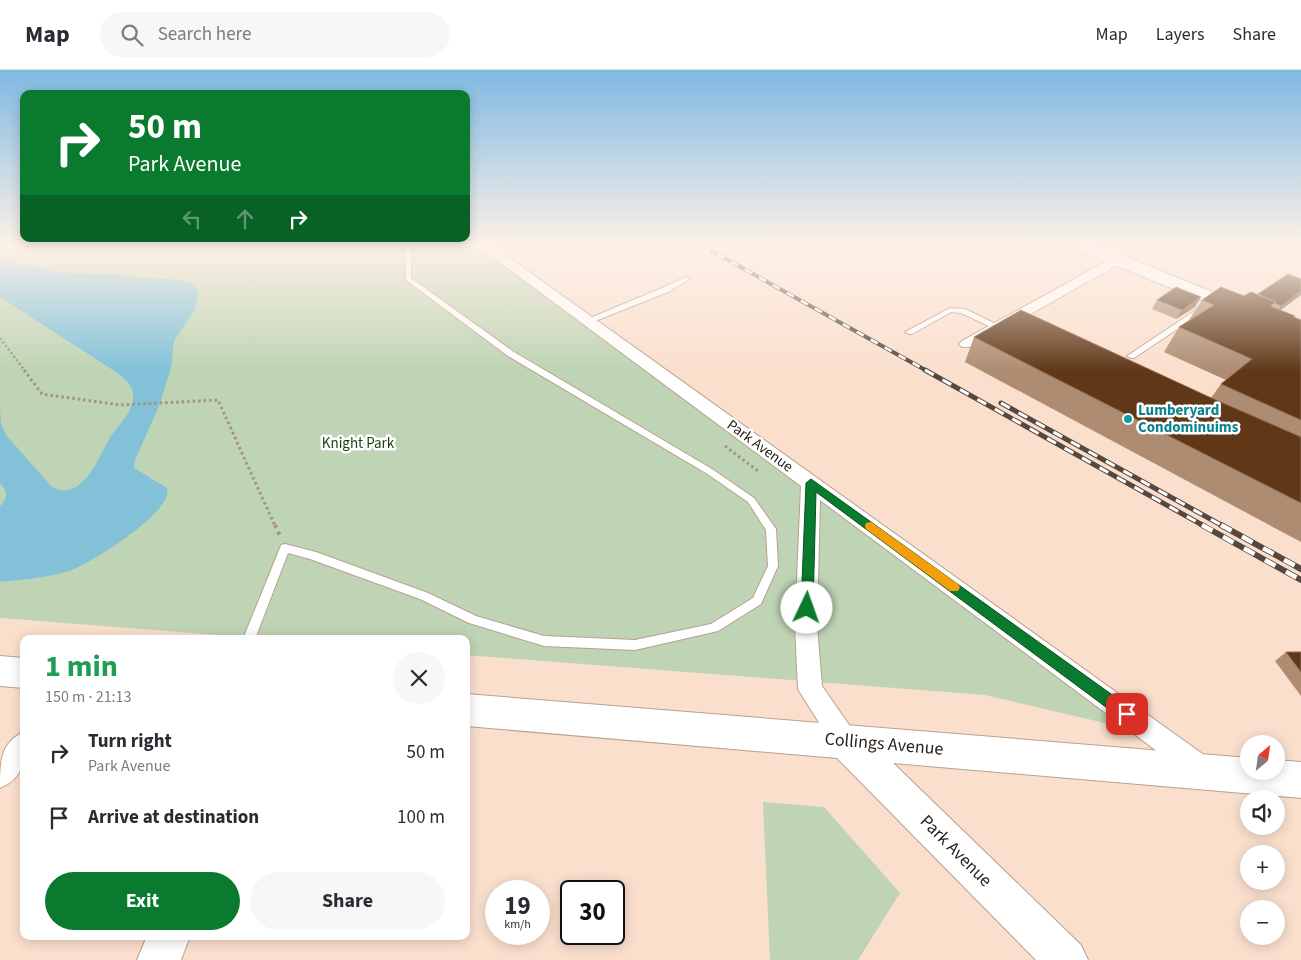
<!DOCTYPE html>
<html lang="en">
<head>
<meta charset="utf-8">
<style>
  :root { --surface:#fff; --page:#f7f7f7; --text:#2b2b33; --muted:#7c7c81; --line:#e1e1e2; --accent:#0a7a2f }
  body { margin:0; font-family:"Source Sans 3",sans-serif; background:var(--page); color:var(--text); height:100vh; display:flex; flex-direction:column; font-size:19px; white-space:nowrap }
  * { box-sizing:border-box; margin:0 }
  p { font-size:16px; color:var(--muted) }
  .icon { flex:none; width:28px; height:28px; fill:none; stroke:currentColor; stroke-width:2; stroke-linecap:round; stroke-linejoin:round }
  .map { position:relative; flex:1; overflow:hidden }
  .sheet { position:absolute; left:20px; top:565px; width:450px; height:305px; display:flex; flex-direction:column; background:var(--surface); border-radius:10px; box-shadow:0 2px 12px #0003 }
  .sheet>* { flex:none }
  .top-card { position:absolute; left:20px; top:20px; width:450px; height:152px; border-radius:10px; box-shadow:0 2px 12px #0003; background:#0a7a2f; color:#fff; overflow:hidden }
  .needle { width:32px; rotate:29deg }
  .fabs { position:absolute; left:1240px; top:665px; display:grid; gap:10px }
  .fabs a { display:grid; place-items:center; width:45px; height:45px; border-radius:50%; background:var(--surface); box-shadow:0 2px 12px #0003; font-size:25px }
  .speed { position:absolute; left:485px; top:810px; display:flex; gap:10px; font-size:25px; font-weight:700; text-align:center }
  .speed>* { display:grid; place-content:center; width:65px; height:65px; border-radius:50%; background:var(--surface); box-shadow:0 2px 12px #0003; line-height:1 }
  .speed small { font-size:12px; font-weight:400 }
  .speed .limit { border:2px solid #111; border-radius:8px; background:#fff; color:#111 }
  .pin { position:absolute; display:grid; place-items:center; width:42px; height:42px; color:#fff; margin:-21px; border-radius:10px; box-shadow:0 2px 8px #0006 }
  .me { position:absolute; width:55px; margin:-28px; rotate:3deg; stroke-linejoin:round; filter:drop-shadow(0 0 4px #0008) }
  .turn { display:flex; align-items:center; gap:18px; height:105px; padding:0 25px; font-size:22px }
  .turn .icon { width:65px; height:65px; stroke-width:2.5 }
  .turn b { display:block; font-size:35px; line-height:42px }
  .lanes { display:flex; align-items:center; height:48px; padding:0 25px; background:#0003; justify-content:center; gap:25px; direction:ltr }
  .lanes .off { opacity:.35 }
  .round { display:grid; place-items:center; flex:none; width:52px; height:52px; border-radius:26px; background:var(--page) }
  .head { display:flex; align-items:center; justify-content:space-between; height:85px; padding:0 25px }
  h1 { font-size:30px; font-weight:700; line-height:38px; color:#1e9e55 }
  .cta { display:flex; gap:10px; margin-top:auto; padding:10px 25px }
  .cta a { flex:1; height:58px; border-radius:30px; background:var(--accent); color:#fff; font-size:20px; font-weight:700; line-height:58px; text-align:center }
  .cta a+a { background:var(--page); color:var(--text) }
  ul { padding:0; list-style:none }
  li { display:flex; align-items:center; gap:15px; height:65px; padding:0 25px }
  li div { flex:1 }
  li b { display:block; font-size:19px }
  li em { font-style:normal }
  header { display:flex; align-items:center; gap:30px; box-sizing:border-box; height:70px; padding:0 25px; background:var(--surface); border-bottom:1px solid var(--line) }
  header strong { font-size:24px }
  nav { display:flex; gap:28px; margin-inline-start:auto; font-size:18px }
  .search { width:350px; height:45px; background:var(--page); display:flex; align-items:center; gap:12px; box-sizing:border-box; padding:0 18px; border-radius:28px; color:var(--muted); font-size:19px }
  .map>svg:first-child { display:block }
  .green { fill:#bed4b4 }
  .water { fill:#82c1d8 }
  .lines { fill:none; stroke-linecap:round; stroke-linejoin:round }
  .lane-casing { stroke:#b9a08f; stroke-width:2 }
  .street-casing { stroke:#b9a08f; stroke-width:2 }
  .secondary-casing { stroke:#b9a08f; stroke-width:2 }
  .primary-casing { stroke:#b9a08f; stroke-width:2 }
  .path-far2 { stroke:#a59284; stroke-width:2.5; stroke-dasharray:2 2.5; stroke-linecap:butt }
  .path-far1 { stroke:#a59284; stroke-width:3; stroke-dasharray:2.5 3; stroke-linecap:butt }
  .path { stroke:#a59284; stroke-width:4; stroke-dasharray:3 4.5; stroke-linecap:butt }
  .lane { fill:#fff; fill-rule:evenodd }
  .street { fill:#fff; fill-rule:evenodd }
  .secondary { fill:#fff; fill-rule:evenodd }
  .primary { fill:#fff; fill-rule:evenodd }
  .rail-far2-casing { stroke:#55483f; stroke-width:4 }
  .rail-far1-casing { stroke:#55483f; stroke-width:5 }
  .rail-casing { stroke:#55483f; stroke-width:6 }
  .rail-far2 { stroke:#fff; stroke-width:2.5; stroke-dasharray:8; stroke-linecap:butt }
  .rail-far1 { stroke:#fff; stroke-width:3; stroke-dasharray:10; stroke-linecap:butt }
  .rail { stroke:#fff; stroke-width:4.5; stroke-dasharray:12; stroke-linecap:butt }
  .wall { fill:#ad8c72 }
  .shaded-wall { fill:#8e6a4e }
  .building { fill:#603818; stroke:#8e6a4e }
  .route { fill:#0a7a2f; stroke:#064f1f }
  .slow { fill:#f59e0b }
  .culture-dot { fill:#0f9aa8; stroke:#fff; stroke-width:2 }
  .labels { text-anchor:middle; dominant-baseline:central; stroke-width:5; stroke-linejoin:round; paint-order:stroke }
  .culture-label { font-size:15px; font-weight:bold; fill:#0d838f; stroke:#fff; text-anchor:start }
  .park-label { font-size:15px; fill:#1e3d0d; stroke:#fff }
  .street-label { font-size:15px; fill:#2b221b; stroke:#fff }
  .near-street-label { font-size:18px; fill:#2b221b; stroke:#fff }
</style>
</head>
<body>
<header>
<strong>Map</strong>
<div class="search"><svg class="icon" aria-label="search" viewBox="0 0 24 24"><circle cx="10" cy="10" r="6"/><path d="M15 15l6 6"/></svg>Search here</div>
<nav><a>Map</a><a>Layers</a><a>Share</a></nav>
</header>
<div class="map">
<svg width="1301" height="890" viewBox="0 0 1301 890">
  <rect width="100%" height="100%" fill="#fadfcd"/>
  <!-- green -->
  <g class="green">
    <path d="M0,176h488l626,460 -5,18 -124,-29 -519,-40v-16h-198l-268,-21z"/>
    <path d="M763,732l61,5 76,86 -42,67h-88z"/>
  </g>
  <!-- water -->
  <path class="water" d="M0,189l59,14 56,1 22,4 36,1 17,4 9,8 -4,18 -21,32 -3,27 -12,38 -24,54 -1,8 33,20c8,23 -75,74 -95,82 -23,8 -48,9 -72,12v-76c8,-8 8,-15 0,-23v-74l1,15 5,11 46,52c30,17 48,-32 58,-50 9,-12 25,-27 23,-44 -2,-11 -12,-17 -20,-23l-113,-73z"/>
  <g class="lines">
    <defs>
      <g id="lane">
        <path d="M405,176h6v32l103,74 198,117 42,29 22,31 2,37 -17,38 -43,27 -83,19 -91,-4 -75,-23 -49,-24 -110,-40 -22,-6 -33,86h-12l37,-91 1,-3 4,-1 31,8 112,41 48,23 68,20 91,4 76,-16 42,-26 15,-32 -2,-36 -18,-28 -42,-29 -198,-117 -102,-76z"/>
        <path d="M686,207l3,2 -1,1 -20,12 -78,31h-3l-4,-2 79,-33z"/>
        <path d="M950,238l15,1 37,18 -1,2h-6l-34,-16 -10,-1 -39,22h-3l-4,-2z"/>
        <path d="M1199,238h6l1,2 -72,48h-3l-4,-2z"/>
      </g>
      <g id="street">
        <path d="M478,176h15l718,514 4,9 -4,9 -9,4 -9,-4 -373,-278 -3,126 5,60 32,46 4,9 -4,9 -9,3 -9,-3 -38,-61 -3,-63 6,-140z"/>
        <path d="M1116,186l7,4 -2,3 -149,84h-10l-3,-3 3,-3z"/>
        <path d="M24,662c0,24 3,45 -24,56 0,-24 0,-46 24,-56z"/>
      </g>
      <g id="secondary">
        <path d="M0,586l24,2v30l-24,-2z"/>
        <path d="M466,624l783,64v13h27v-11l25,2v36l-408,-35 188,182 7,15h-52l-199,-202 -371,-32z"/>
        <path d="M147,866h43l-9,24h-44z"/>
      </g>
      <path id="primary" d="M1075,176h25l201,82v13l-223,-91z"/>
    </defs>
    <!-- lane casing -->
    <use href="#lane" class="lane-casing"/>
    <!-- street casing -->
    <use href="#street" class="street-casing"/>
    <!-- secondary casing -->
    <use href="#secondary" class="secondary-casing"/>
    <!-- primary casing -->
    <use href="#primary" class="primary-casing"/>
    <!-- path-far2 -->
    <g class="path-far2">
      <path d="M461,176l8,6"/>
      <path d="M0,180l21,-4"/>
      <path d="M0,268l25,33"/>
    </g>
    <!-- path-far1 -->
    <g class="path-far1">
      <path d="M24,300l18,24 78,11 98,-5 57,126"/>
      <path d="M725,376l33,25"/>
    </g>
    <!-- path -->
    <path class="path" d="M275,455l5,11"/>
    <!-- lane -->
    <use href="#lane" class="lane"/>
    <!-- street -->
    <use href="#street" class="street"/>
    <!-- secondary -->
    <use href="#secondary" class="secondary"/>
    <!-- primary -->
    <use href="#primary" class="primary"/>
    <defs>
      <path id="rail-far2" d="M703,176l224,125"/>
      <g id="rail-far1">
        <path d="M925,300l279,156"/>
        <path d="M1001,333l222,123"/>
      </g>
      <g id="rail">
        <path d="M1202,455l99,55"/>
        <path d="M1221,455l80,44"/>
      </g>
    </defs>
    <!-- rail-far2 casing -->
    <use href="#rail-far2" class="rail-far2-casing"/>
    <!-- rail-far1 casing -->
    <use href="#rail-far1" class="rail-far1-casing"/>
    <!-- rail casing -->
    <use href="#rail" class="rail-casing"/>
    <!-- rail-far2 -->
    <use href="#rail-far2" class="rail-far2"/>
    <!-- rail-far1 -->
    <use href="#rail-far1" class="rail-far1"/>
    <!-- rail -->
    <use href="#rail" class="rail"/>
  </g>
  <!-- wall -->
  <g class="wall">
    <path d="M1301,209v16l-21,15 21,10v222l-336,-180 9,-25 237,61 10,-14 5,-4 -62,-28 15,-25 9,-6 14,-21 56,-6z"/>
    <path d="M1201,227l-6,10 -19,12 -24,-10 5,-9z"/>
    <path d="M1286,582h15v44l-26,-35z"/>
  </g>
  <!-- shaded-wall -->
  <g class="shaded-wall">
    <path d="M1301,221v4l-27,20 7,-9z"/>
    <path d="M1201,227l-6,10 -19,12 6,-9z"/>
  </g>
  <!-- building -->
  <g class="building">
    <path d="M1288,204l13,5v12l-20,15 -6,-3 1,-1 -18,-8z"/>
    <path d="M1176,217l25,10 -19,13 -25,-10z"/>
    <path d="M1221,217l23,9 7,-4 25,10 -6,4 25,10 -2,1 8,3v100l-80,-36 31,-25 -73,-32 35,-22 -12,-5z"/>
    <path d="M1021,240l186,86 94,41v66l-327,-166z"/>
    <path d="M1286,582h15v20z"/>
  </g>
  <!-- sky -->
  <linearGradient id="sky" x2="0" y2="1"><stop stop-color="#7fb9e2"/><stop offset="0.58" stop-color="#fdf1e8"/><stop offset="1" stop-color="#fdf1e8" stop-opacity="0"/></linearGradient>
  <rect width="1301" height="301" fill="url(#sky)"/>
  <!-- route -->
  <path class="route" d="M811,409l321,230 2,5 -2,5 -5,2 -5,-2 -306,-227 -3,116 -1,4 -5,1 -5,-1 -1,-4 5,-125z"/>
  <!-- slow -->
  <path class="slow" d="M871,452l87,62 2,3 -2,4h-8l-84,-62 -1,-3 1,-3z"/>
  <!-- markers -->
  <circle class="culture-dot" cx="1128" cy="349" r="5"/>
  <g class="labels">
    <!-- culture labels -->
    <g class="culture-label">
      <text x="1138" y="340">Lumberyard<tspan x="1138" dy="17">Condominuims</tspan></text>
    </g>
    <!-- park labels -->
    <g class="park-label">
      <text x="358" y="373">Knight Park</text>
    </g>
    <!-- street labels -->
    <g class="street-label">
      <text transform="translate(760 376) rotate(36)">Park Avenue</text>
    </g>
    <!-- near-street labels -->
    <g class="near-street-label">
      <text transform="translate(884 674) rotate(5)">Collings Avenue</text>
      <text transform="translate(956 781) rotate(45)">Park Avenue</text>
    </g>
  </g>
</svg>
<div class="fabs">
<a><svg class="needle" viewBox="-14 -14 28 28"><path d="M0-13l5 13h-10z" fill="#e53935"/><path d="M0 13l5-13h-10z" fill="#7c7c81"/></svg></a>
<a><svg class="icon" aria-label="sound" viewBox="0 0 24 24"><path d="M4 9h4l5-4v14l-5-4H4zM17 9q2 3 0 6"/></svg></a>
<a>+</a>
<a>−</a>
</div>
<div class="speed"><div>19<small>km/h</small></div><div class="limit">30</div></div>
<div class="pin" style="left:1127px;top:644px;background:#d93025"><svg class="icon" aria-label="arrive" viewBox="0 0 24 24"><path d="M6 21V4h12l-3 4 3 4H6"/></svg></div>
<svg class="me" style="left:807px;top:538px" viewBox="-20 -20 40 40"><circle r="19" fill="#fff"/><path d="M0-13L10 11 0 6-10 11z" fill="#0a7a2f"/></svg>
<div class="top-card">
<div class="turn"><svg class="icon" aria-label="right" viewBox="0 0 24 24"><path d="M7 20v-9h11M14 6l5 5-5 5"/></svg><div><b>50 m</b>Park Avenue</div></div>
<div class="lanes"><svg class="icon off" aria-label="left" viewBox="0 0 24 24"><path d="M17 20v-9H6M10 6l-5 5 5 5"/></svg><svg class="icon off" aria-label="ahead" viewBox="0 0 24 24"><path d="M12 20V5M6 11l6-6 6 6"/></svg><svg class="icon" aria-label="right" viewBox="0 0 24 24"><path d="M7 20v-9h11M14 6l5 5-5 5"/></svg></div>
</div>
<section class="sheet">
<div class="head"><div><h1>1 min</h1><p>150 m · 21:13</p></div><a class="round"><svg class="icon" aria-label="close" viewBox="0 0 24 24"><path d="M6 6l12 12M18 6L6 18"/></svg></a></div>
<ul>
<li><svg class="icon" aria-label="right" viewBox="0 0 24 24"><path d="M7 20v-9h11M14 6l5 5-5 5"/></svg><div><b>Turn right</b><p>Park Avenue</p></div><em>50 m</em></li>
<li><svg class="icon" aria-label="arrive" viewBox="0 0 24 24"><path d="M6 21V4h12l-3 4 3 4H6"/></svg><div><b>Arrive at destination</b></div><em>100 m</em></li>
</ul>
<div class="cta"><a>Exit</a><a>Share</a></div>
</section>
</div>
</body>
</html>
